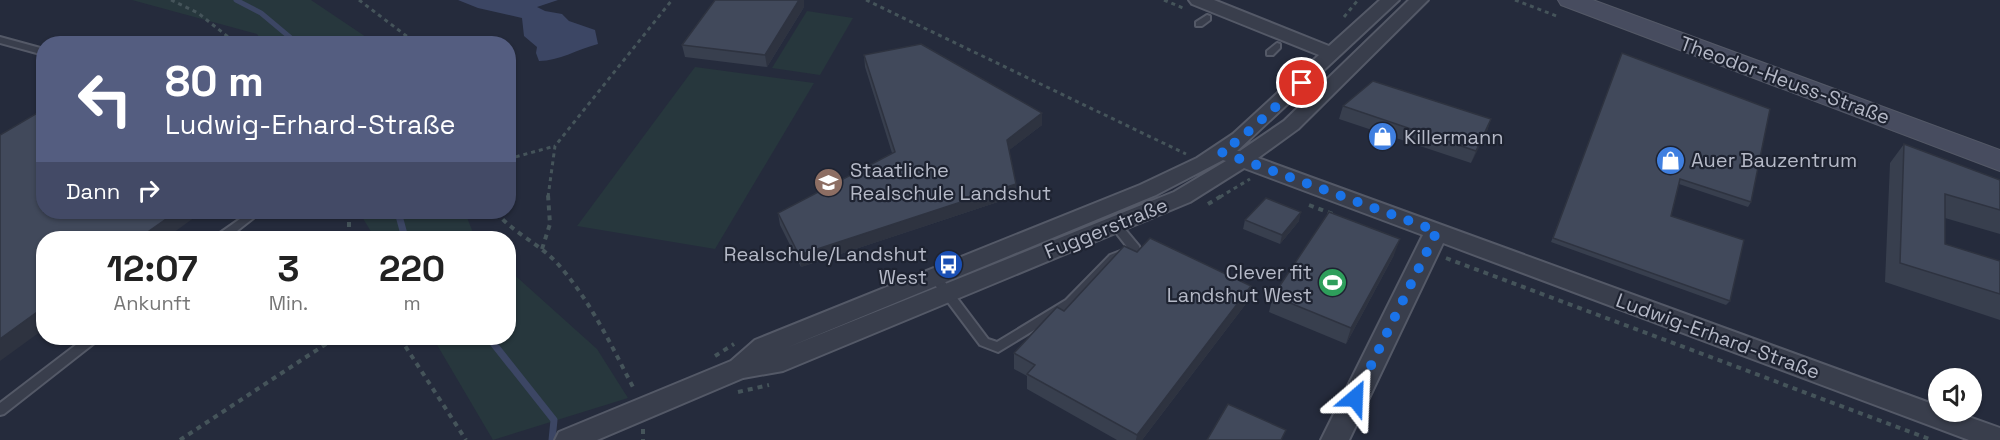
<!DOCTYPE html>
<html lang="de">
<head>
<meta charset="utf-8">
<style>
  :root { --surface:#fff; --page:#f2f2f2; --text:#222; --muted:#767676 }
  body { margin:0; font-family:"Space Grotesk",sans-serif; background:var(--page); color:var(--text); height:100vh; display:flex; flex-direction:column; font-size:22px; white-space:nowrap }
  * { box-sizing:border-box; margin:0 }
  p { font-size:20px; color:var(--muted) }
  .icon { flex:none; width:33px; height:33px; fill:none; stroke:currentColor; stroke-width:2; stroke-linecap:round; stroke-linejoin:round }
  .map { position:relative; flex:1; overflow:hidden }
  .sheet { position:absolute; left:36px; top:231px; width:480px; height:114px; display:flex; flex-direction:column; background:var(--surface); border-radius:24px; box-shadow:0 2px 4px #0004 }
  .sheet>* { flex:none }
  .guide { position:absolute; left:36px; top:36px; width:480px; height:183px; border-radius:24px; box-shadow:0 2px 4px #0004; background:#545d80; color:#fff; overflow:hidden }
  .fabs { position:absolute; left:1928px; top:368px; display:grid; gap:12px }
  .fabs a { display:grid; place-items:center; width:54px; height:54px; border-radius:50%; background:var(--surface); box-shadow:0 2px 4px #0004; font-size:30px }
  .pin { position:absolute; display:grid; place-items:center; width:51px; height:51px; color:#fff; margin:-26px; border:3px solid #fff; border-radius:50%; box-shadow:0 2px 6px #0007 }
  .me { position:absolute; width:66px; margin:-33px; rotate:26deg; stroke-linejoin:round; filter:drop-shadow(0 0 4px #0008) }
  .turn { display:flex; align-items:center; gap:21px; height:126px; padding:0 30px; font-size:27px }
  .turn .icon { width:78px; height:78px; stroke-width:2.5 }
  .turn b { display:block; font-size:42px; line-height:51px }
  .then { display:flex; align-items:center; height:57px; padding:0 30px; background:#0003; gap:12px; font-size:22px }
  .eta { display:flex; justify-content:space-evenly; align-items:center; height:102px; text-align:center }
  .eta b { font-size:36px; font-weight:700; line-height:42px }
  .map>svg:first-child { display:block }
  .green { fill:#27373d }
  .water { fill:#3c4664 }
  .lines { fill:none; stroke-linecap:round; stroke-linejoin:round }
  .stream-far1 { stroke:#3c4664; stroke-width:5 }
  .stream { stroke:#3c4664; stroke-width:7 }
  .service-casing { stroke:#545967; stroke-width:4 }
  .minor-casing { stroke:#545967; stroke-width:4 }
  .secondary-casing { stroke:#545967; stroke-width:2 }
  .path-far1 { stroke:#45545a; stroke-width:3; stroke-dasharray:4 4; stroke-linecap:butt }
  .path { stroke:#45545a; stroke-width:4; stroke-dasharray:5 5; stroke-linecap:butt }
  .service { fill:#393e4c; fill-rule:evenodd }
  .minor { fill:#393e4c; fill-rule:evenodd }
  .secondary { fill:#474c5f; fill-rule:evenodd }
  .wall { fill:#383f4e }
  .shaded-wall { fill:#2e3340 }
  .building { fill:#41495b; stroke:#2e3340; stroke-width:1.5 }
  .route { stroke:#1a73e8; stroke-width:10; stroke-dasharray:0 18 }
  .labels { text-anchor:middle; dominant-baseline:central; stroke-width:4.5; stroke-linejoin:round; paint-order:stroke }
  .street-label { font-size:20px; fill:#b5b9c7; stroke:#1e2331 }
  .poi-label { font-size:20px; fill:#b5b9c7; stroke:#1e2331; text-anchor:start }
</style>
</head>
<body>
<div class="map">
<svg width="2000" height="440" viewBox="0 0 2000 440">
  <rect width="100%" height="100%" fill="#252b3c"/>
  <!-- green -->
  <g class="green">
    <path d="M132,0h179l64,43h-112l-6,-9z"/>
    <path d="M807,11l46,7 -33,57 -48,-7z"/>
    <path d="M695,67l119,16 -99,166 -138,-23z"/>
    <path d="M359,212h106l10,26h-100z"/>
    <path d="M509,270l88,79 31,49 -135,42 -60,-102h75z"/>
  </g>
  <!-- water -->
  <path class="water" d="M458,0h100l-21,7 8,4 17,3 7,7 26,9 3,14c-20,5 -39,17 -59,17l-3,-8 1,-6 -13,-11 -2,-18 -44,-10z"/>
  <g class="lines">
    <!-- stream-far1 -->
    <path class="stream-far1" d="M236,0l25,13 37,31"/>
    <!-- stream -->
    <g class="stream">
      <path d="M398,212l7,26"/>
      <path d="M489,338l65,82 -2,20"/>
    </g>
    <defs>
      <g id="service">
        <path d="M1207,15l3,1v4l-8,6h-6v-4z"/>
        <path d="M0,37l44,12v6l-44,-12z"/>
        <path d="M1277,43l3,1v4l-7,7h-6v-4z"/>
        <path d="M250,212h11l-33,26h-12l1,-3z"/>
        <path d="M1115,221l4,1 20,24 1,3 -1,3 -21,9 -44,45 -76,46 -18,-7 -51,-68 2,-3h8l49,65 9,3 69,-42 44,-45 18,-7 -18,-23z"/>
        <path d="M85,338h14l-2,3 -93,73 -4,1v-12z"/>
      </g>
      <path id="minor" d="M1189,0h25l115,46 51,-46h19l-162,151h3l44,-30 125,-121h19l-130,129 -40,29 680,248v5h14l48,17v12h-31l-526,-197 -94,197h-28l102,-205 -179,-67 -54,34 -407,169 -40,7 -146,62h-42l4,-8 172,-71 24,-21 385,-155 57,-27 36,-24 86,-79 -127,-51zM1223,160l3,1 -52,31 -388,156 370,-153z"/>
      <path id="secondary" d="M1558,0h35l407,150v21l-439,-166z"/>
    </defs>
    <!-- service casing -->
    <use href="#service" class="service-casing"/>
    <!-- minor casing -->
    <use href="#minor" class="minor-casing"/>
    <!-- secondary casing -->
    <use href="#secondary" class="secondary-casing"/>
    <!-- path-far1 -->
    <g class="path-far1">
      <path d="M171,0l27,13 39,31"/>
      <path d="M359,0l58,44"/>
      <path d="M866,0l320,154"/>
      <path d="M1164,0l19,8"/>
      <path d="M1515,0l44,17"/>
      <path d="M1344,17l14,-17"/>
      <path d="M508,159l47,-13"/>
      <path d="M548,197l7,-51 117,-146"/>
      <path d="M1220,197l30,-18"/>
    </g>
    <!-- path -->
    <g class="path">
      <path d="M1208,204l15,-9"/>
      <path d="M1309,205l24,9"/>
      <path d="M349,212v26"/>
      <path d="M496,212c16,20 42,31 60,50 34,37 56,85 79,129"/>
      <path d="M542,249l8,-25 -2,-29"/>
      <path d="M1446,258l486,182"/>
      <path d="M400,338l66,102"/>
      <path d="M715,356l19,-12"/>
      <path d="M738,392l31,-7"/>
      <path d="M643,429v11"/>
      <path d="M180,440l155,-102"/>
    </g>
    <!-- service -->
    <use href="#service" class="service"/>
    <!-- minor -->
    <use href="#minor" class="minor"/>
    <!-- secondary -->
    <use href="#secondary" class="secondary"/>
  </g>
  <!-- wall -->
  <g class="wall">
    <path d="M804,7l-37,60 -82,-10 -3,-12z"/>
    <path d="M864,55l178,70 -33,25 7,34v12l-215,71 -21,-42 -2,-12 114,-60 -27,-86z"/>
    <path d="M1620,58l131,144 -3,5 -69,-23 -8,32 59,85 -4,4 -175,-63z"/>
    <path d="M1343,106l148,13 -4,12 -16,32 -132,-44z"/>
    <path d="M1904,144l96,36v54l-55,-16v26l55,17v59l-115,-38 5,-119z"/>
    <path d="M1245,220l54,1 -19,23 -37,-15z"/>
    <path d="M1137,252l114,34 -3,15 -106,139h-25l-90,-51v-13l-13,-7v-16z"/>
    <path d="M1394,255l-48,89 -77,-32 4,-16z"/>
  </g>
  <!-- shaded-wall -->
  <g class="shaded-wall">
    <path d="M799,0h5v7l-37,60 -2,-12z"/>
    <path d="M1042,113v12l-35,27v-12z"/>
    <path d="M1491,119l-4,12 -16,32 5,-12z"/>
    <path d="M1016,184v12l-215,71 -2,-12z"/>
    <path d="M176,212h26l-36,26h-27z"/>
    <path d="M1301,212l-2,9 -19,23 2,-9z"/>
    <path d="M1400,239l-6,16 -48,89 5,-16z"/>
    <path d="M1251,286l-3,15 -106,139h-6l1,-5z"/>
    <path d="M44,307v22l-44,32v-22z"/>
  </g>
  <!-- building -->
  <g class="building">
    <path d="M715,0h84l-34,55 -83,-10z"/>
    <path d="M921,44l121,69 -35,27 9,44 -217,71 -21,-42 117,-61 -31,-97z"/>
    <path d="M1622,53l148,56 -19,93 -71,-23 -9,37 73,24 -14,61 -177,-63z"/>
    <path d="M1373,81l118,38 -15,32 -133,-45z"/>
    <path d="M44,109v103h132l-37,26h-95v69l-44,32v-204z"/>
    <path d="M1904,144l96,36v30l-55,-16v50l55,17v33l-100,-31z"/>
    <path d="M1266,198l35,14 -19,23 -37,-15z"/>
    <path d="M1329,212l71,27 -49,89 -78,-32z"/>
    <path d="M1150,238l101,48 -114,149 -110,-61 8,-9 -21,-12 43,-46 7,4 60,-65 13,6z"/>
    <path d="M1228,404l58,26 -5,10h-74z"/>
  </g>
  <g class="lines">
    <!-- route -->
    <path class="route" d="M1302,83l-62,56 -19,13 216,79 -82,167"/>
  </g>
  <!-- icons -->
  <defs>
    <symbol id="shop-disc" viewBox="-11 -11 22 22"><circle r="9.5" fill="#3f7fe0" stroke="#1e2331"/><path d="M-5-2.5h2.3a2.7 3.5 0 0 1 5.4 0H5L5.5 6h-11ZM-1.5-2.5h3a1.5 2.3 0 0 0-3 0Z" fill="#fff"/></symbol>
    <symbol id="school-disc" viewBox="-11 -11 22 22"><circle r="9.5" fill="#8d6e63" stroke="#1e2331"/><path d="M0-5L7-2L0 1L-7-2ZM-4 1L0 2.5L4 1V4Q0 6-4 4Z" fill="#fff"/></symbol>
    <symbol id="bus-disc" viewBox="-11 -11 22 22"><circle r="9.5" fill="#1a4fb4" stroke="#1e2331"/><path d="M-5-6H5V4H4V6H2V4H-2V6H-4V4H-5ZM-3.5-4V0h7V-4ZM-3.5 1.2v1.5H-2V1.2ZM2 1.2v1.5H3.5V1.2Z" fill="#fff"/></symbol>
    <symbol id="stadium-disc" viewBox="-11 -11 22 22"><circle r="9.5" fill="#2e9e5b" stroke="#1e2331"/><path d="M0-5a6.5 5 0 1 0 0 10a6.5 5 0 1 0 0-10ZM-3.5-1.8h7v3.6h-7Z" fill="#fff"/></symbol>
  </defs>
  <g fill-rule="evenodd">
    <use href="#shop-disc" x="1366" y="120" width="33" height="33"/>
    <use href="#shop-disc" x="1654" y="144" width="33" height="33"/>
    <use href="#school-disc" x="812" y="166" width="33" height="33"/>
    <use href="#bus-disc" x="932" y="248" width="33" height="33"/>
    <use href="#stadium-disc" x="1316" y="266" width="33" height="33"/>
  </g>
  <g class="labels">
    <!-- street labels -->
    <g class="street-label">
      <text transform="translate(1785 80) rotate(20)">Theodor-Heuss-Straße</text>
      <text transform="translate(1106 228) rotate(-22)">Fuggerstraße</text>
      <text transform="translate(1718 336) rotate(20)">Ludwig-Erhard-Straße</text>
    </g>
    <!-- poi labels -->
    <g class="poi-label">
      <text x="1404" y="137">Killermann</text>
      <text x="1691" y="160">Auer Bauzentrum</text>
      <text x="850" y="170">Staatliche<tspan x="850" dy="23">Realschule Landshut</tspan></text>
      <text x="927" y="254" text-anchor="end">Realschule/Landshut<tspan x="927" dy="23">West</tspan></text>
      <text x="1312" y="272" text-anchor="end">Clever fit<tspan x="1312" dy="23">Landshut West</tspan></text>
    </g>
  </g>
</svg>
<div class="fabs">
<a><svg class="icon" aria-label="sound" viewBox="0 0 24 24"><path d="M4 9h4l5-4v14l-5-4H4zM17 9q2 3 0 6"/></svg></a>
</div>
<div class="pin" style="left:1302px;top:83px;background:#d93025"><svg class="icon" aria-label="arrive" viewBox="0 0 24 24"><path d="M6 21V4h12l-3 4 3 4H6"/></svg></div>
<svg class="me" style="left:1355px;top:398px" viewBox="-20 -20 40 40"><path d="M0-17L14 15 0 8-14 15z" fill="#1a73e8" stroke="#fff" stroke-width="4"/></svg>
<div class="guide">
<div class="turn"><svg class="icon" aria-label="left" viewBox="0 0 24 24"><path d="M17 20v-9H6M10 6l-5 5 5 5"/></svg><div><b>80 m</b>Ludwig-Erhard-Straße</div></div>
<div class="then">Dann<svg class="icon" aria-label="right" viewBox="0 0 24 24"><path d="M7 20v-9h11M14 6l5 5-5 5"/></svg></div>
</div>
<section class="sheet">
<div class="eta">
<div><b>12:07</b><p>Ankunft</p></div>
<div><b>3</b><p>Min.</p></div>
<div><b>220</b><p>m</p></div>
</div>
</section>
</div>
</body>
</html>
